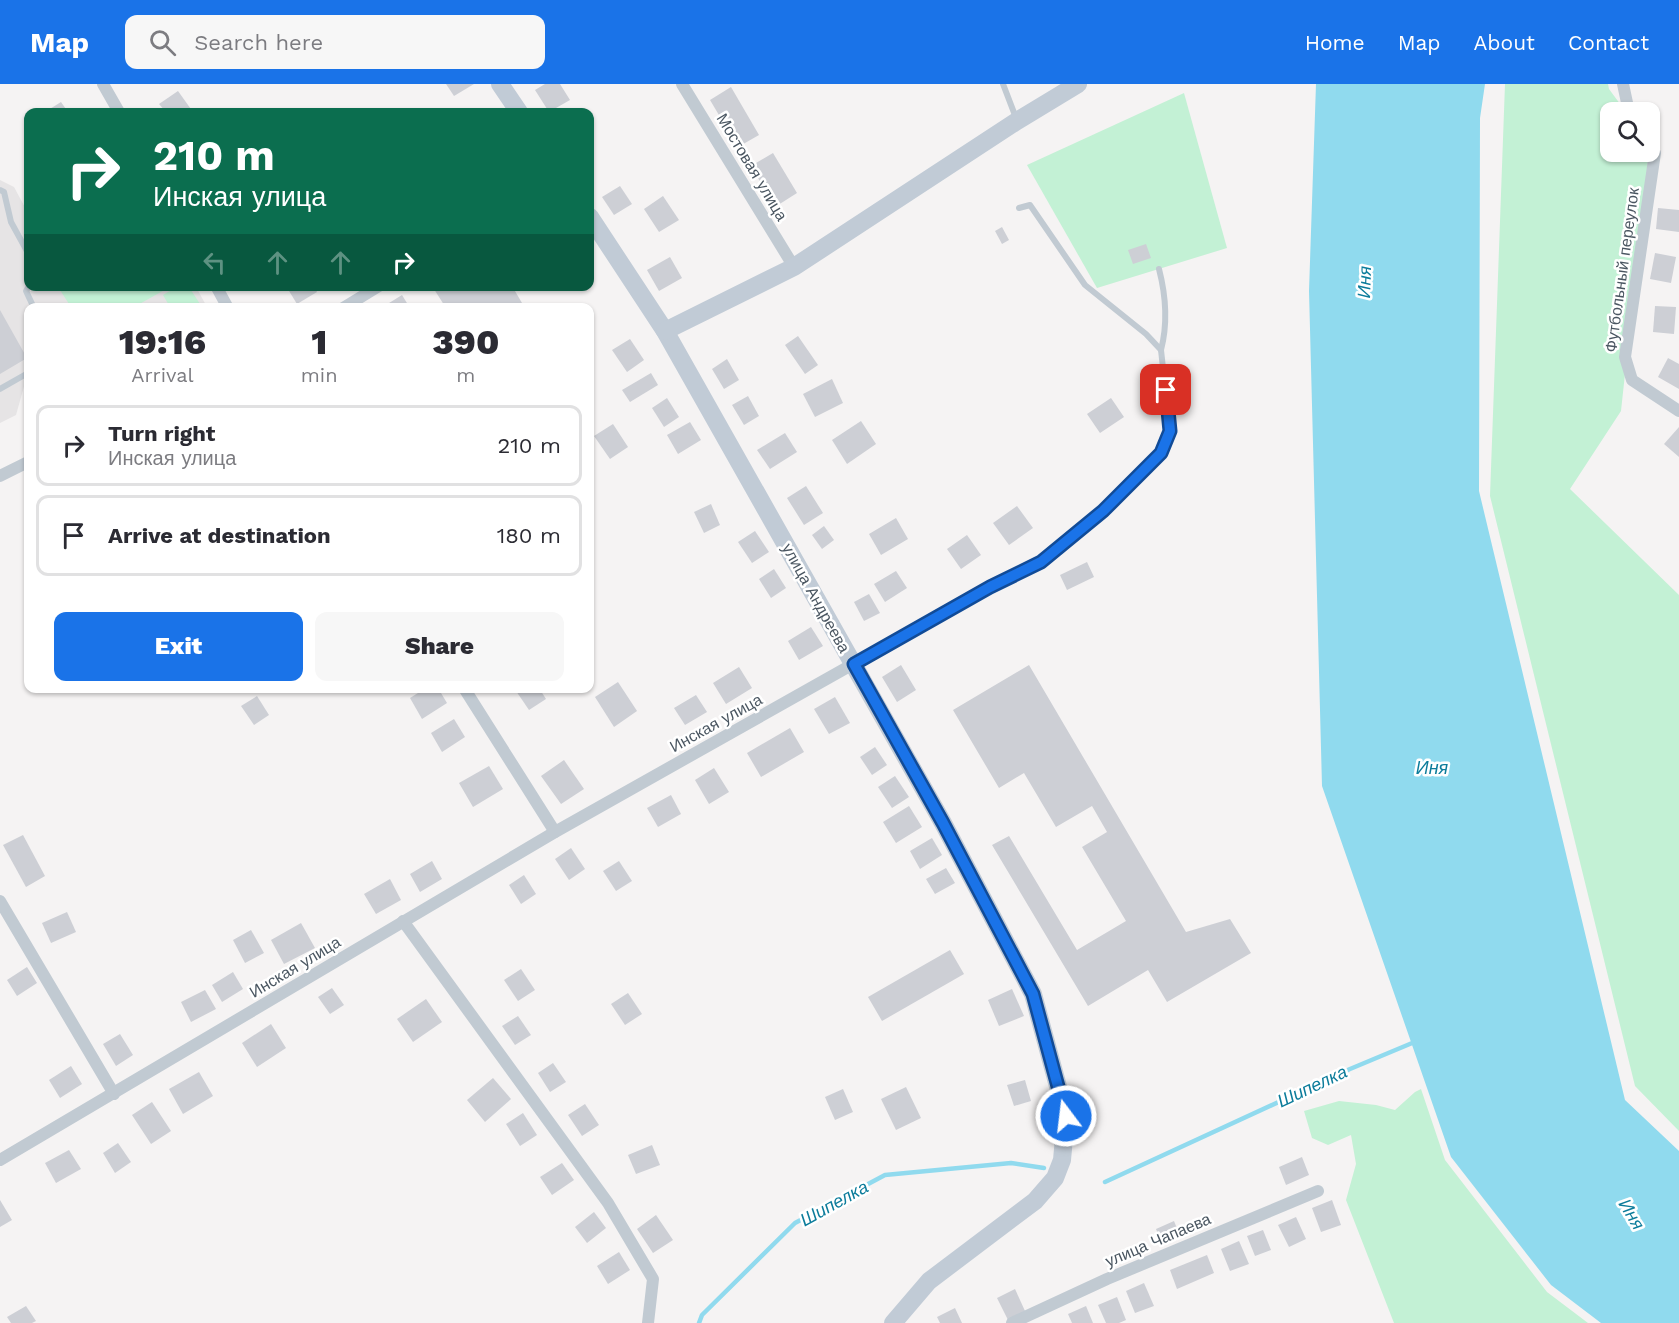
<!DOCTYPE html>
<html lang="en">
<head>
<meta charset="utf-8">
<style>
  :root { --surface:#fff; --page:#f7f7f7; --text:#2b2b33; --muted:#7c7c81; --line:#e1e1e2; --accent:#1a73e8 }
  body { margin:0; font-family:"Work Sans",sans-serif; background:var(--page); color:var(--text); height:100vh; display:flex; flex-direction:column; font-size:22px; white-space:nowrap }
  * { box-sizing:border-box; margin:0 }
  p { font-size:20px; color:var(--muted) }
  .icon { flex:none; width:33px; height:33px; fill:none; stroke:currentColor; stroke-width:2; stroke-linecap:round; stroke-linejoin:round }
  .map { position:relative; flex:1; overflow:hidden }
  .drawer { position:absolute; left:24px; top:219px; width:570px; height:390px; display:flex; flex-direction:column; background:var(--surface); border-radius:12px; box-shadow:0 2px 4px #0004 }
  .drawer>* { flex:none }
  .banner { position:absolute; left:24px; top:24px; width:570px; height:183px; border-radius:12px; box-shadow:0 2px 4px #0004; background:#0b6e4f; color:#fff; overflow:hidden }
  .buttons { position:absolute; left:1600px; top:18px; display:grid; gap:12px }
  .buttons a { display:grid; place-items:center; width:60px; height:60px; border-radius:12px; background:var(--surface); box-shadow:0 2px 4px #0004; font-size:30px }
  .pin { position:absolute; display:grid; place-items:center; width:51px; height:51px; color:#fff; margin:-26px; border-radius:12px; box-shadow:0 3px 9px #0006 }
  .me { position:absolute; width:66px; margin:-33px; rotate:345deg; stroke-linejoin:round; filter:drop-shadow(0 0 4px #0008) }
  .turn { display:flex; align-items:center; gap:21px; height:126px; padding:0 30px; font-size:27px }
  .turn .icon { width:78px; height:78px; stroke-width:2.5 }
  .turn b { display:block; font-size:42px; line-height:51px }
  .lanes { display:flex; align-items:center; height:57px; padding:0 30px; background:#0003; justify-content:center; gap:30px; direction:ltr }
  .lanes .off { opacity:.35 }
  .eta { display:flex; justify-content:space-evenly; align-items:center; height:102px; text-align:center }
  .eta b { font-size:36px; font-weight:800; line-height:42px }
  .button { display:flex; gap:12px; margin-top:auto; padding:12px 30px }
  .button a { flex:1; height:69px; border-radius:12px; background:var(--accent); color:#fff; font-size:24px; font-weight:800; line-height:69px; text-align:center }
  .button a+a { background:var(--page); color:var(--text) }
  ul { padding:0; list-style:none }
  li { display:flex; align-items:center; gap:18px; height:81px; margin:0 12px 9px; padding:0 18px; border:3px solid var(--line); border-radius:12px }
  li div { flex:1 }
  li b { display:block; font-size:22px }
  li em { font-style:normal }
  header { display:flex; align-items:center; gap:36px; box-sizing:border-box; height:84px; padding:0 30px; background:var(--accent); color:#fff }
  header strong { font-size:28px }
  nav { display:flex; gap:33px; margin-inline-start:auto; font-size:21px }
  .search { width:420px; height:54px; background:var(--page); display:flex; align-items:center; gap:15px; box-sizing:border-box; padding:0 21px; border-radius:12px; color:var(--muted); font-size:22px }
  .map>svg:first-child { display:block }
  .education { fill:#e6e4e5 }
  .green { fill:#c3f1d5 }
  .water { fill:#90daee }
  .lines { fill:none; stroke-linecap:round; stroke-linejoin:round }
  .stream { stroke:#90daee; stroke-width:4.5 }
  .building { fill:#cdcfd5 }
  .lane { stroke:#c1cad2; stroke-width:6 }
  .street { stroke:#c1cad2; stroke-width:12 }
  .secondary { stroke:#c1cbd6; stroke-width:18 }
  .route-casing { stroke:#114b97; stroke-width:15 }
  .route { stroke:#1a73e8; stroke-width:10 }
  .labels { text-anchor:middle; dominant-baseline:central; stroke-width:5; stroke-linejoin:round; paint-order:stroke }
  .street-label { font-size:16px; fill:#4a5661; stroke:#fff }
  .water-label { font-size:18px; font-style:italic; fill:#0c7c9b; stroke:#fff }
</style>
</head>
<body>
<header>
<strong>Map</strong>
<div class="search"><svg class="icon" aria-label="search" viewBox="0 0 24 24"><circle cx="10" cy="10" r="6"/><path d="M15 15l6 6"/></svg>Search here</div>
<nav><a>Home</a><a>Map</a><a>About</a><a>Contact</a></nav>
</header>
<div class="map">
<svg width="1679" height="1239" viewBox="0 0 1679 1239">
  <rect width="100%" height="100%" fill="#f5f3f3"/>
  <!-- education -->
  <path class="education" d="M0,96l14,7 14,26v73l168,1 11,20 -179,1v72l-3,3 -9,32 -16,8z"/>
  <!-- green -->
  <g class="green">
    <path d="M1505,0h103l1,5 17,23h-15v40h38l-28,259 -51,78 109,106v536l-44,-45 -145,-590z"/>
    <path d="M1184,9l43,155 -130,40 -70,-123z"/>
    <path d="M178,202l11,1 13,20h-32l-7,-12z"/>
    <path d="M58,203h112l-36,20h-63z"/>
    <path d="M1421,1005l24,71 102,132 41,31h-194l-48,-123 10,-36 -5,-29 -23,10 -16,-7 -8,-27 35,-10 37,4 19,5 20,-18z"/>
  </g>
  <!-- water -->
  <path class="water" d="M1316,0h169l-5,34 -1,373 146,609 54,51v172h-78l-50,-38 -100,-128 -129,-371 -13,-495z"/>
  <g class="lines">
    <!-- stream -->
    <g class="stream">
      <path d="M1105,1098l245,-113 67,-28"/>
      <path d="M699,1239l3,-8 93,-92 90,-48 126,-12 33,5"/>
    </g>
  </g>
  <!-- building -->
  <g class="building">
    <path d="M446,0h28l-20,12z"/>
    <path d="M545,0h15l10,16 -21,12 -14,-22z"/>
    <path d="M731,3l28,48 -21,12 -28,-47z"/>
    <path d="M178,7l15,21h-27l-7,-8z"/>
    <path d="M61,18l7,10h-23z"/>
    <path d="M773,69l24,40 -22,14 -24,-41z"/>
    <path d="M620,102l12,18 -18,11 -12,-18z"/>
    <path d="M663,112l16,24 -20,12 -15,-23z"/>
    <path d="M1658,124l21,2v22l-23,-3z"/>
    <path d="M1002,143l7,13 -7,4 -7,-13z"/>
    <path d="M1146,160l5,14 -18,6 -5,-14z"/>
    <path d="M1655,169l21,4 -5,26 -21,-4z"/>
    <path d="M670,173l12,21 -23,13 -12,-21z"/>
    <path d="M286,202h28l3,6 -20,12z"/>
    <path d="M432,202h80l13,22h-79z"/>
    <path d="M402,211l8,13h-29z"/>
    <path d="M1655,222l21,1 -2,27 -21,-2z"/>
    <path d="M0,226l27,48 -27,16z"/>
    <path d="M798,252l20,29 -13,9 -20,-29z"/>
    <path d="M630,255l14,21 -17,12 -15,-22z"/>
    <path d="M1668,274l11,6v25l-21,-12z"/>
    <path d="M727,275l12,21 -15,9 -12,-20z"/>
    <path d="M651,289l7,12 -28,17 -8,-12z"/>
    <path d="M832,295l11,24 -28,14 -12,-23z"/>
    <path d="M748,312l11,20 -15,9 -12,-20z"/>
    <path d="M667,314l12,19 -15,10 -12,-19z"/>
    <path d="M1111,314l13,19 -24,16 -13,-19z"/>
    <path d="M861,337l15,23 -29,20 -15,-24z"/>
    <path d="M690,338l11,18 -23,14 -11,-19z"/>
    <path d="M613,340l15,23 -18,12 -16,-23z"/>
    <path d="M1679,343v30l-15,-13z"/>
    <path d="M785,349l12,19 -27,17 -13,-19z"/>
    <path d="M806,402l17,27 -19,12 -17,-27z"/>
    <path d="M711,420l9,21 -16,8 -10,-21z"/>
    <path d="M1017,422l16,22 -24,17 -16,-22z"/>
    <path d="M896,434l12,21 -27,16 -12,-21z"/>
    <path d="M824,442l10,14 -12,9 -10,-14z"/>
    <path d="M755,447l14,21 -17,11 -14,-21z"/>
    <path d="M967,451l14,20 -20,14 -14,-20z"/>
    <path d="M1087,478l7,15 -27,13 -7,-15z"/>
    <path d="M774,485l12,19 -15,10 -12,-19z"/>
    <path d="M896,487l11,17 -22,14 -11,-18z"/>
    <path d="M869,510l11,19 -16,8 -10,-19z"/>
    <path d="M811,543l12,19 -24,14 -11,-19z"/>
    <path d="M901,581l15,25 -19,12 -15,-25z"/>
    <path d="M1029,581l157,267 44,-13 21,34 -84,49 -19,-32 -60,36 -96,-161 17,-9 68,114 49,-29 -44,-74 25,-15 -15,-26 -36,21 -32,-54 -25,15 -46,-78z"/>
    <path d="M739,583l13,21 -26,16 -13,-21z"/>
    <path d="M618,598l19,29 -23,16 -19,-30z"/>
    <path d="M426,604h12l9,15 -25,16 -12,-21z"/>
    <path d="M514,604h25l7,11 -17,11z"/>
    <path d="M696,611l11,17 -22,13 -11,-17z"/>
    <path d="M257,612l12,19 -15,10 -13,-19z"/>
    <path d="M835,613l15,26 -21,11 -15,-25z"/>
    <path d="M454,635l11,18 -23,15 -11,-19z"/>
    <path d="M790,644l14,24 -43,25 -14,-24z"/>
    <path d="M875,663l12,18 -15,10 -12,-18z"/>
    <path d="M564,676l20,29 -23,15 -20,-28z"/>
    <path d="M489,682l14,23 -30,18 -14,-24z"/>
    <path d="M714,684l15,24 -20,12 -14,-24z"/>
    <path d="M895,692l14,21 -17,11 -14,-21z"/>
    <path d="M671,711l10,19 -23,13 -11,-19z"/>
    <path d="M909,722l13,21 -26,16 -13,-21z"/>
    <path d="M23,751l22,41 -19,11 -23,-42z"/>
    <path d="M932,754l10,17 -22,14 -10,-18z"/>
    <path d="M571,764l14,21 -16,11 -14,-21z"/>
    <path d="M432,777l10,18 -22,13 -10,-18z"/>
    <path d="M619,777l13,20 -16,10 -13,-20z"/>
    <path d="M946,784l9,15 -20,11 -9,-15z"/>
    <path d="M524,791l12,19 -15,10 -12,-19z"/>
    <path d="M390,795l11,21 -25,14 -12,-20z"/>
    <path d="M67,828l9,20 -25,11 -9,-20z"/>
    <path d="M301,839l14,25 -31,16 -13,-24z"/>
    <path d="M251,846l13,23 -19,10 -12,-23z"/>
    <path d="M950,866l14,24 -82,47 -14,-24z"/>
    <path d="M27,883l10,16 -20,13 -10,-16z"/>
    <path d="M521,885l14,21 -17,11 -14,-21z"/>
    <path d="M233,888l10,17 -21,13 -10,-17z"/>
    <path d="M332,904l12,17 -14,9 -12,-17z"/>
    <path d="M1012,905l12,27 -25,10 -11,-26z"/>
    <path d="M205,906l11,19 -25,13 -10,-20z"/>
    <path d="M628,909l14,21 -17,11 -14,-21z"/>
    <path d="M426,915l16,23 -29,20 -16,-23z"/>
    <path d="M518,932l13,19 -16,10 -13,-19z"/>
    <path d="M271,940l15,24 -29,19 -15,-24z"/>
    <path d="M120,950l13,21 -17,11 -13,-22z"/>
    <path d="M553,979l13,19 -16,10 -12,-19z"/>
    <path d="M71,982l11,18 -22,14 -11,-18z"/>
    <path d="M199,988l14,24 -30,18 -14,-25z"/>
    <path d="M493,994l18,21 -26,23 -18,-22z"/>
    <path d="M1025,996l6,21 -17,5 -7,-21z"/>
    <path d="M906,1003l15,31 -25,12 -15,-31z"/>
    <path d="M843,1005l10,23 -18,8 -10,-23z"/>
    <path d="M152,1018l19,29 -20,13 -19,-29z"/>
    <path d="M585,1020l14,21 -17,11 -14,-21z"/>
    <path d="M523,1029l14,22 -17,11 -14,-22z"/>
    <path d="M118,1059l13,19 -16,11 -12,-20z"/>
    <path d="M652,1061l8,20 -24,9 -8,-19z"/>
    <path d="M69,1066l12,19 -25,14 -11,-20z"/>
    <path d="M1302,1073l7,18 -23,10 -7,-18z"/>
    <path d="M562,1079l12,17 -22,15 -12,-18z"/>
    <path d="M0,1116l12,20 -12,7z"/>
    <path d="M1332,1116l9,25 -20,7 -9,-24z"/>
    <path d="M594,1128l12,16 -19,15 -12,-16z"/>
    <path d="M656,1131l17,25 -20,13 -16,-24z"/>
    <path d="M1296,1133l10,22 -17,8 -11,-22z"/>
    <path d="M1174,1137l6,15 -18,8 -6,-15z"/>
    <path d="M1263,1146l8,20 -16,6 -8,-20z"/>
    <path d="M1239,1157l10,23 -19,7 -9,-22z"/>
    <path d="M619,1168l11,18 -22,14 -11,-18z"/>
    <path d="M1207,1171l7,18 -37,16 -7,-19z"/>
    <path d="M1144,1199l10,23 -19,7 -9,-22z"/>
    <path d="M1015,1205l10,22 -17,9 -11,-22z"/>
    <path d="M1117,1213l9,23 -7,3h-13l-8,-18z"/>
    <path d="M26,1222l10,15 -4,2h-21l-4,-6z"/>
    <path d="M1086,1222l7,17h-21l-4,-9z"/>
    <path d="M955,1224l7,15h-22l-3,-6z"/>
  </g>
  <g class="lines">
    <!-- lane -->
    <g class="lane">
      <path d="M1003,0l13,34"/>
      <path d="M0,106l4,2 7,30 17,31"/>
      <path d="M1019,124l11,-3 55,80 61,49 15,16 9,81 -9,22 -31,29"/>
      <path d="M1159,185c7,27 9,54 2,81"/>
      <path d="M29,202l-3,5 8,17"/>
      <path d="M0,305l28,-16"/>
    </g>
    <!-- street -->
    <g class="street">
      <path d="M103,0l16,28"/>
      <path d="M682,0l112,183"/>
      <path d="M1623,0l6,28"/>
      <path d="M1650,62l5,7 -30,204 7,23 47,31"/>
      <path d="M216,202l12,22"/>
      <path d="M343,224l36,-22"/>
      <path d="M0,392l28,-14"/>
      <path d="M464,604l91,144"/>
      <path d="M0,817l114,193"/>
      <path d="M403,837l205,282 45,76 -5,44"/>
      <path d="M0,1076l555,-328 435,-245 51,-25 62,-51 27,-29"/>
      <path d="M1012,1239l95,-44 211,-88"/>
    </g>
    <!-- secondary -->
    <g class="secondary">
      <path d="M500,0l19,28"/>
      <path d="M590,133l75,114 278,492 90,171 33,122 -4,44 -7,18 -20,23 -106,80 -36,42"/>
      <path d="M665,247l129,-64 223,-146 61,-37"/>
    </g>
  </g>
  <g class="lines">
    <defs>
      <path id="route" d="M1066,1032l-33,-122 -90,-171 -89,-159 136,-77 51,-25 62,-51 58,-58 9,-22 -4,-41"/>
    </defs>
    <!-- route casing -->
    <use href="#route" class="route-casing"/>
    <!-- route -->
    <use href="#route" class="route"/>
  </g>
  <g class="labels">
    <!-- street labels -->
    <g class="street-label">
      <text transform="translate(752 83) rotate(59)">Мостовая улица</text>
      <text transform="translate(1622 186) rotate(-82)">Футбольный переулок</text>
      <text transform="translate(816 514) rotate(61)">улица Андреева</text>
      <text transform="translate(716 639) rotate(-29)">Инская улица</text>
      <text transform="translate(295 883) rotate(-31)">Инская улица</text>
      <text transform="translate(1158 1156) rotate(-23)">улица Чапаева</text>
    </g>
    <!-- water labels -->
    <g class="water-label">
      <text transform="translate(1364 198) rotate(-88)">Иня</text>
      <text x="1432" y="683">Иня</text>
      <text transform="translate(1312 1002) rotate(-25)">Шипелка</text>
      <text transform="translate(834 1119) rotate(-29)">Шипелка</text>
      <text transform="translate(1632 1130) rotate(59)">Иня</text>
    </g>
  </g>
</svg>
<div class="buttons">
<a><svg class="icon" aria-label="search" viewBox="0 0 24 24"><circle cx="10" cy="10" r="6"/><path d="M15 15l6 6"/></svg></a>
</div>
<div class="pin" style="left:1166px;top:306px;background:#d93025"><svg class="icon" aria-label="arrive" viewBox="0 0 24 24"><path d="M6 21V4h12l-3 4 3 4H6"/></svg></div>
<svg class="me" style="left:1066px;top:1032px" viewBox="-20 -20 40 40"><circle r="17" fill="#1a73e8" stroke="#fff" stroke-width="3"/><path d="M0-11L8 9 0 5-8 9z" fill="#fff"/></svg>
<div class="banner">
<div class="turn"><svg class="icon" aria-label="right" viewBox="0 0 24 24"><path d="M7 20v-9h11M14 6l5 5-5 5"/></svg><div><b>210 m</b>Инская улица</div></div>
<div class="lanes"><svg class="icon off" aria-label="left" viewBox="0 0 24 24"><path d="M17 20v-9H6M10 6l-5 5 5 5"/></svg><svg class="icon off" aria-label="ahead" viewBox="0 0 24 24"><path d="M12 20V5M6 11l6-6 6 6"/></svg><svg class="icon off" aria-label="ahead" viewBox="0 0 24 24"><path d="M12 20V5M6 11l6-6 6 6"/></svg><svg class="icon" aria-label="right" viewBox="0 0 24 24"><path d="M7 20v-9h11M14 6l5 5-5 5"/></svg></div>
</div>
<section class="drawer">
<div class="eta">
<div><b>19:16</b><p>Arrival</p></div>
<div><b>1</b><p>min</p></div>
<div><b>390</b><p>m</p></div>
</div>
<ul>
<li><svg class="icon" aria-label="right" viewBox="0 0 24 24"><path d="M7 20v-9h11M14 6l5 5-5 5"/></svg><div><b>Turn right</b><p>Инская улица</p></div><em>210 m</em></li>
<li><svg class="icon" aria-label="arrive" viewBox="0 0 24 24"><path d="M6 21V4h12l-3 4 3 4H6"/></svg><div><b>Arrive at destination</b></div><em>180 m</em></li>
</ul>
<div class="button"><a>Exit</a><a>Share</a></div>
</section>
</div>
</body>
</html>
